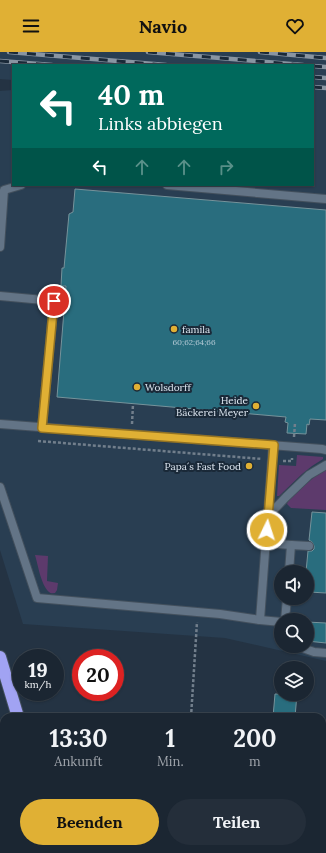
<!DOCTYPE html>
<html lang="de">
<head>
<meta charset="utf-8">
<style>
  :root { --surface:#1b2632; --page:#242e3a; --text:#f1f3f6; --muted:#a0a5ac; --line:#39434d; --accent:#e0b034 }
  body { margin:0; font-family:Lora,serif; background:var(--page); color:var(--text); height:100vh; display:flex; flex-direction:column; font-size:15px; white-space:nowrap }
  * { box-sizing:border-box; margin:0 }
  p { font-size:13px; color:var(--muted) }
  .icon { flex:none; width:22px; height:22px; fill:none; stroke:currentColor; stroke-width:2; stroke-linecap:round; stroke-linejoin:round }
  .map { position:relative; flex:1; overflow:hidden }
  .drawer { position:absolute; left:0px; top:661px; width:326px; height:140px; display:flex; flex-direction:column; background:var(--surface); border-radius:12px 12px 0 0; box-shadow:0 1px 3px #0004,0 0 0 1px var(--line) }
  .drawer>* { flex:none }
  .guide { position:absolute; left:12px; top:12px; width:302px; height:122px; border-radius:0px; box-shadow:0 1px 3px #0004,0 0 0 1px var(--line); background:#00695c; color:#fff; overflow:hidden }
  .fabs { position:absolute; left:274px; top:513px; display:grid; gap:8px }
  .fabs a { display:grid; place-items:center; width:40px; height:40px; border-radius:50%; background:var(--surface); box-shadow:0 1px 3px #0004,0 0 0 1px var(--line); font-size:20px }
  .speed { position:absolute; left:12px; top:597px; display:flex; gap:8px; font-size:20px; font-weight:700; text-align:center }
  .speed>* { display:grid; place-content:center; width:52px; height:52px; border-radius:50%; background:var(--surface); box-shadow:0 1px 3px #0004,0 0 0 1px var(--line); line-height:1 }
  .speed small { font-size:10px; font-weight:400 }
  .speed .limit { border:6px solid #d22; background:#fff; color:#111 }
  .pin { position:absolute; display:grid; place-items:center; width:34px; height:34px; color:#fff; margin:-17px; border:2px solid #fff; border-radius:50%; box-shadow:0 1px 4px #0007 }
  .me { position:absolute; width:44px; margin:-22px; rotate:4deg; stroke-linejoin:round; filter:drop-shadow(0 0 3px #0008) }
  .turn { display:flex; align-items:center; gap:14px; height:84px; padding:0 20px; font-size:18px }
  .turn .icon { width:52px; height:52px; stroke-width:2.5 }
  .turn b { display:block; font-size:28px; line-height:34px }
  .lanes { display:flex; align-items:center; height:38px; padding:0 20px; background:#0003; justify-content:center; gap:20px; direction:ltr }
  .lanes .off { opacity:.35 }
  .eta { display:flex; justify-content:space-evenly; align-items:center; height:68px; text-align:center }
  .eta b { font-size:24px; font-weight:800; line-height:28px }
  .button { display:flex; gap:8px; margin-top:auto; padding:8px 20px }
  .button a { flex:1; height:46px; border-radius:24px; background:var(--accent); color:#111; font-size:16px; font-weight:800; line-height:46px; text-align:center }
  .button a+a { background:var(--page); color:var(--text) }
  header { display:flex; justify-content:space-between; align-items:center; height:52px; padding:0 20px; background:var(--accent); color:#111; font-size:18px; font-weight:800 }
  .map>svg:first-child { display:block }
  .built { fill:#293e52; fill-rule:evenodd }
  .green { fill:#5d3a6c }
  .building { fill:#296d7e; stroke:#76939b }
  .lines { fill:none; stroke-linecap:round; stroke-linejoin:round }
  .lane-casing { stroke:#43505d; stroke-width:10 }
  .street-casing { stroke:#43505d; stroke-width:12 }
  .highway-casing { stroke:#43505d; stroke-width:14 }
  .path { stroke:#727f8c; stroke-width:2.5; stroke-dasharray:3 2; stroke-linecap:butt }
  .lane { stroke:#637486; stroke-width:8 }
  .street { stroke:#637486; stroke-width:10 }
  .highway { stroke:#a1a3f3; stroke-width:12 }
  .rail-casing { stroke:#8995a2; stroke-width:4.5 }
  .rail { stroke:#1a2938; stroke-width:3; stroke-dasharray:9; stroke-linecap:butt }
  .route-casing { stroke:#927222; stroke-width:10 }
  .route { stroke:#e0b034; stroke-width:7 }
  .poi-dot { fill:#e0b034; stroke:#1a2938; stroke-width:1.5 }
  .labels { text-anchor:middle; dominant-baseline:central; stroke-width:4; stroke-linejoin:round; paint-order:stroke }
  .number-label { font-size:8px; fill:#b1c8d4 }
  .poi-label { font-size:10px; fill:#dee7f1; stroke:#1a2938; text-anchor:start }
</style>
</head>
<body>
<header><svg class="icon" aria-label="menu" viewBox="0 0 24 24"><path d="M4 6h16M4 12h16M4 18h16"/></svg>Navio<svg class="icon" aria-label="heart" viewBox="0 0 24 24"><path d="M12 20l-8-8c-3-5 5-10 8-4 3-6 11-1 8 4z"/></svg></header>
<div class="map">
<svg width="326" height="801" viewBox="0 0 326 801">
  <rect width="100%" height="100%" fill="#243343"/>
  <!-- built -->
  <path class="built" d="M0,0h326v609l-101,-23 -202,-14 -23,-74v-459l13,-1v95h300v-120h-300v15l-13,-1zM281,520h26v26h-26zM281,568h26v26h-26z"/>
  <!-- green -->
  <g class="green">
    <path d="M297,403l26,2v2l-11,7 -10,8 -23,22h-2l2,-31 17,1z"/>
    <path d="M326,418v40l-35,-2 -4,-4 1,-3 3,-4 28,-24z"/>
    <path d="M35,503l13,1 -1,25 11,2 -1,7 -2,3c-3,0 -4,1 -6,-1 -8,-7 -11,-27 -14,-37z"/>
  </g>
  <!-- building -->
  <g class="building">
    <path d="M75,137l251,21v210l-16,-1 -1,6 -2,-1 -1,10 -19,-1 1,-10 -3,-1 1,-5 -229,-20 9,-111h-5l1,-18h2l5,-54 4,-2z"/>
    <path d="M312,460l14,1v80l-17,-1 2,-18 -4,-1 -1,-1 2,-21h4l2,-2v-3l-2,-4 -3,-2z"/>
    <path d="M307,570l19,1v20l-19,-2z"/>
    <path d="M275,642h22l-2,23h-22z"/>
  </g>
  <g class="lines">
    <defs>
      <g id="lane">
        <path d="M167,133l159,14"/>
        <path d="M0,195l4,-57 17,-5"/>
        <path d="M0,244l54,5 -12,127"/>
        <path d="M0,372l322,25 4,1"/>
        <path d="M0,435l37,111 183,16 40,6 21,2"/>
        <path d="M268,464l18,-19 23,-22 17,-10"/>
        <path d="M266,491l25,2"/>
        <path d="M289,520l2,-27 18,1"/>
        <path d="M260,568l13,-175"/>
        <path d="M285,568l2,-22"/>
        <path d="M297,594l17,6 12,1"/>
      </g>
      <g id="street">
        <path d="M322,748l4,1"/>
        <path d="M204,797l2,4"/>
      </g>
      <g id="highway">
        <path d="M0,605l18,60"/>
        <path d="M0,739l4,13"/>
        <path d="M18,797l1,4"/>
        <path d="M59,797l1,4"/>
      </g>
    </defs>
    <!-- lane casing -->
    <use href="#lane" class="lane-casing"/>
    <!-- street casing -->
    <use href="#street" class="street-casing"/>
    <!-- highway casing -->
    <use href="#highway" class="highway-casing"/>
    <!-- path -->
    <g class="path">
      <path d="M132,372l1,-20"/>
      <path d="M294,385l1,-14"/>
      <path d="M38,389l224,18"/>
      <path d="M283,409h9v-3"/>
      <path d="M191,665l6,-95"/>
    </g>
    <!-- lane -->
    <use href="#lane" class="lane"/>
    <!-- street -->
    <use href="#street" class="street"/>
    <!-- highway -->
    <use href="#highway" class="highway"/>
    <defs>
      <g id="rail">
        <path d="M9,0l157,13"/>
        <path d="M148,0l155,13"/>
        <path d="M260,0l66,6"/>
        <path d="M0,9l52,4"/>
        <path d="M313,14l13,1"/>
        <path d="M313,25l13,1"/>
        <path d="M313,35l13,1"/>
      </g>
    </defs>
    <!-- rail casing -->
    <use href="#rail" class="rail-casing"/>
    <!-- rail -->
    <use href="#rail" class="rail"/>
  </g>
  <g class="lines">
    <defs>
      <path id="route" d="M54,249l-12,127 232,17 -7,85"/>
    </defs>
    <!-- route casing -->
    <use href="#route" class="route-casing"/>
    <!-- route -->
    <use href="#route" class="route"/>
  </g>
  <!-- markers -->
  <g class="poi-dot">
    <circle cx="174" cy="277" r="4"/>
    <circle cx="137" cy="335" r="4"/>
    <circle cx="256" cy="354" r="4"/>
    <circle cx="249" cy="414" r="4"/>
  </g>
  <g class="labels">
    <!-- number labels -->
    <g class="number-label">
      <text x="194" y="290">60;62;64;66</text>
    </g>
    <!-- poi labels -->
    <g class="poi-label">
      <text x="182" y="277">famila</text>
      <text x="145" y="335">Wolsdorff</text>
      <text x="248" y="348" text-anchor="end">Heide<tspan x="248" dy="12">Bäckerei Meyer</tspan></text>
      <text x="241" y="414" text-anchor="end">Papa´s Fast Food</text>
    </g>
  </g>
</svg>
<div class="fabs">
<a><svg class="icon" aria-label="sound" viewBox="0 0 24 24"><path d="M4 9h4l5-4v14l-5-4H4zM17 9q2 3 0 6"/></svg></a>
<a><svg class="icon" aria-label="search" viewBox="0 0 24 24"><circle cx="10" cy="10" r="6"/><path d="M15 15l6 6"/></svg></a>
<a><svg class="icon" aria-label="layers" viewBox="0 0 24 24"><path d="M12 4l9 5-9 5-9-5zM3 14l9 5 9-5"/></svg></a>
</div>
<div class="speed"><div>19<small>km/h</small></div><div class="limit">20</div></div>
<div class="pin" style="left:54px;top:249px;background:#d93025"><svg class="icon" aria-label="arrive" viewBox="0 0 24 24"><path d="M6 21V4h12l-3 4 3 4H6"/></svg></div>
<svg class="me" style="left:267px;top:478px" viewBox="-20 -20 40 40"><circle r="17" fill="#e0b034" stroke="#fff" stroke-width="3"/><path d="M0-11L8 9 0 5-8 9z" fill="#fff"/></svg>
<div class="guide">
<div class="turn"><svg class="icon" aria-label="left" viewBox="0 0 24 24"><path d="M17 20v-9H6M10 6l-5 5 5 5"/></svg><div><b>40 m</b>Links abbiegen</div></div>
<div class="lanes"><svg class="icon" aria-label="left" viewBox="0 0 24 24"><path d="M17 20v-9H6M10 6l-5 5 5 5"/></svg><svg class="icon off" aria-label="ahead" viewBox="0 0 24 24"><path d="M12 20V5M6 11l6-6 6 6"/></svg><svg class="icon off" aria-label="ahead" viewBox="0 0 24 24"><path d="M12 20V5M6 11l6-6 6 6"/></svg><svg class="icon off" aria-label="right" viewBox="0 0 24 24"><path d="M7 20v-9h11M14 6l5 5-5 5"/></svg></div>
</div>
<section class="drawer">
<div class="eta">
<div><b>13:30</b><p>Ankunft</p></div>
<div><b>1</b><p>Min.</p></div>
<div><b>200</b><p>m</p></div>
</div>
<div class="button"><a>Beenden</a><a>Teilen</a></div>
</section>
</div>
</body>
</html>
